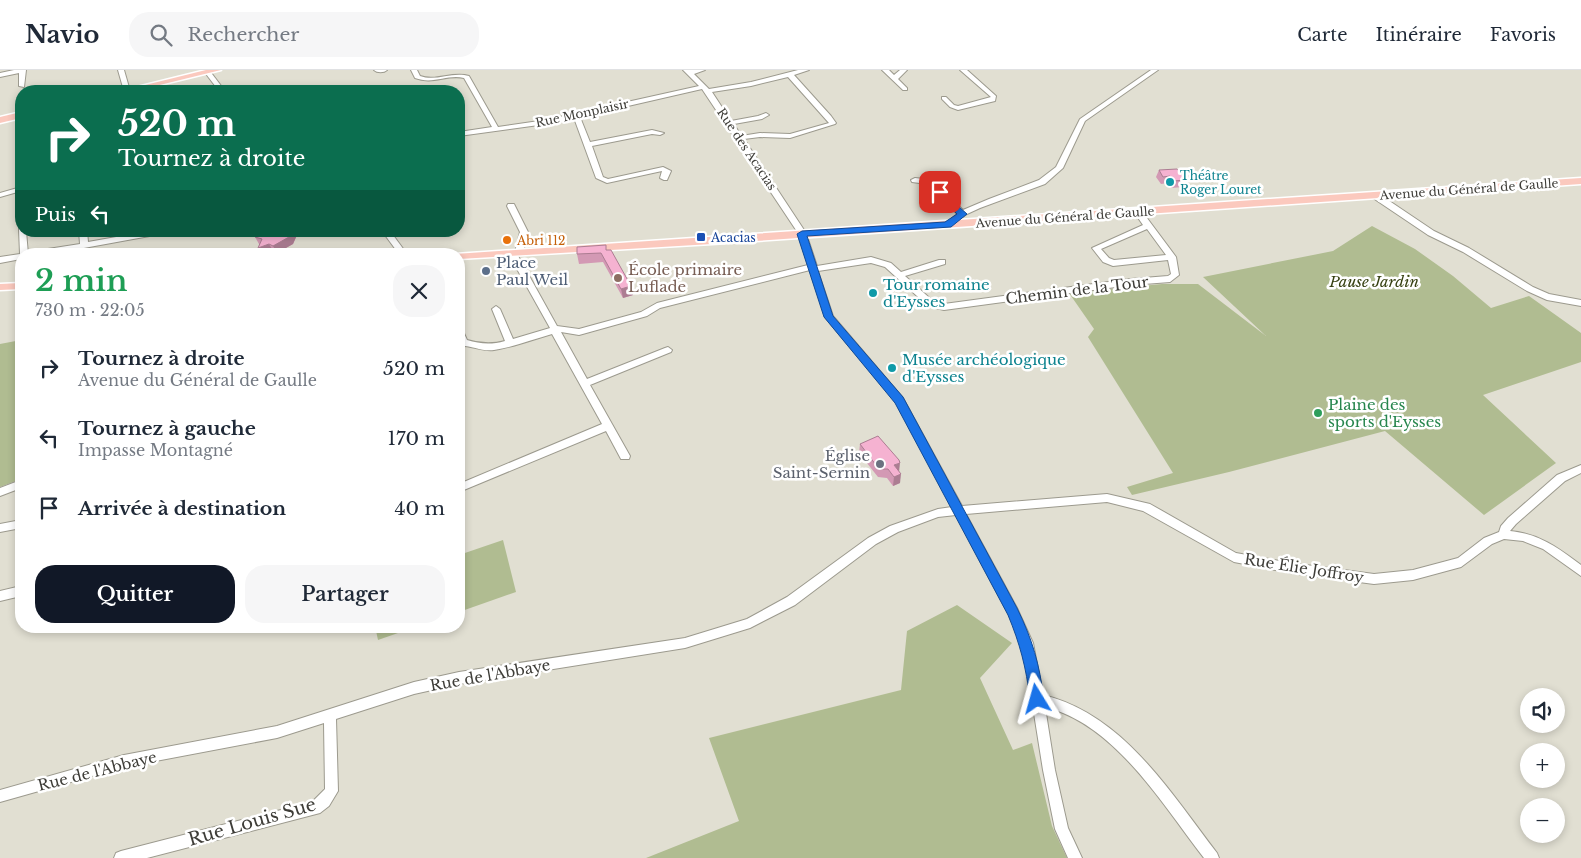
<!DOCTYPE html>
<html lang="fr">
<head>
<meta charset="utf-8">
<style>
  :root { --surface:#fff; --page:#f6f6f7; --text:#1f2937; --muted:#747a83; --line:#e0e1e3; --accent:#111827 }
  body { margin:0; font-family:"Libre Baskerville",serif; background:var(--page); color:var(--text); height:100vh; display:flex; flex-direction:column; font-size:19px; white-space:nowrap }
  * { box-sizing:border-box; margin:0 }
  p { font-size:16px; color:var(--muted) }
  .icon { flex:none; width:28px; height:28px; fill:none; stroke:currentColor; stroke-width:2; stroke-linecap:round; stroke-linejoin:round }
  .map { position:relative; flex:1; overflow:hidden }
  .side { position:absolute; left:15px; top:178px; width:450px; height:385px; display:flex; flex-direction:column; background:var(--surface); border-radius:20px; box-shadow:0 2px 8px #0003 }
  .side>* { flex:none }
  .hud { position:absolute; left:15px; top:15px; width:450px; height:152px; border-radius:20px; box-shadow:0 2px 8px #0003; background:#0b6e4f; color:#fff; overflow:hidden }
  .fabs { position:absolute; left:1520px; top:618px; display:grid; gap:10px }
  .fabs a { display:grid; place-items:center; width:45px; height:45px; border-radius:50%; background:var(--surface); box-shadow:0 2px 8px #0003; font-size:25px }
  .pin { position:absolute; display:grid; place-items:center; width:42px; height:42px; color:#fff; margin:-21px; border-radius:10px; box-shadow:0 2px 8px #0006 }
  .me { position:absolute; width:55px; margin:-28px; rotate:352deg; stroke-linejoin:round; filter:drop-shadow(0 0 4px #0008) }
  .turn { display:flex; align-items:center; gap:18px; height:105px; padding:0 20px; font-size:22px }
  .turn .icon { width:65px; height:65px; stroke-width:2.5 }
  .turn b { display:block; font-size:35px; line-height:42px }
  .then { display:flex; align-items:center; height:48px; padding:0 20px; background:#0003; gap:10px; font-size:19px }
  .round { display:grid; place-items:center; flex:none; width:52px; height:52px; border-radius:20px; background:var(--page) }
  .headline { display:flex; align-items:center; justify-content:space-between; height:85px; padding:0 20px }
  h1 { font-size:30px; font-weight:600; line-height:38px; color:#1e9e55 }
  .primary-button { display:flex; gap:10px; margin-top:auto; padding:10px 20px }
  .primary-button a { flex:1; height:58px; border-radius:20px; background:var(--accent); color:#fff; font-size:20px; font-weight:600; line-height:58px; text-align:center }
  .primary-button a+a { background:var(--page); color:var(--text) }
  ul { padding:0; list-style:none }
  li { display:flex; align-items:center; gap:15px; height:70px; padding:0 20px }
  li div { flex:1 }
  li b { display:block; font-size:19px }
  li em { font-style:normal }
  header { display:flex; align-items:center; gap:30px; box-sizing:border-box; height:70px; padding:0 25px; background:var(--surface); border-bottom:1px solid var(--line) }
  header strong { font-size:24px }
  nav { display:flex; gap:28px; margin-inline-start:auto; font-size:18px }
  .search { width:350px; height:45px; background:var(--page); display:flex; align-items:center; gap:12px; box-sizing:border-box; padding:0 18px; border-radius:20px; color:var(--muted); font-size:19px }
  .map>svg:first-child { display:block }
  .green { fill:#b0bc91 }
  .lines { fill:none; stroke-linecap:round; stroke-linejoin:round }
  .minor-casing { stroke:#9c9a8e; stroke-width:2 }
  .major-casing { stroke:#fff; stroke-width:3 }
  .minor { fill:#fff; fill-rule:evenodd }
  .major { fill:#fbc9be; fill-rule:evenodd }
  .wall { fill:#d399b4 }
  .shaded-wall { fill:#ac7d92 }
  .building { fill:#f5b2d1; stroke:#ac7d92 }
  .route { fill:#1a73e8; stroke:#114b97 }
  .culture-dot { fill:#0f9aa8; stroke:#fff; stroke-width:2 }
  .transit-dot { fill:#1a4fb4; stroke:#fff; stroke-width:2 }
  .food-dot { fill:#e8710a; stroke:#fff; stroke-width:2 }
  .service-dot { fill:#5c6f8a; stroke:#fff; stroke-width:2 }
  .education-dot { fill:#8d6e63; stroke:#fff; stroke-width:2 }
  .leisure-dot { fill:#2e9e5b; stroke:#fff; stroke-width:2 }
  .worship-dot { fill:#6b7280; stroke:#fff; stroke-width:2 }
  .labels { text-anchor:middle; dominant-baseline:central; stroke-width:5; stroke-linejoin:round; paint-order:stroke }
  .far-street-label { font-size:12px; fill:#3e3d38; stroke:#fff }
  .far-culture-label { font-size:12px; fill:#0d838f; stroke:#fff; text-anchor:start }
  .far-transit-label { font-size:12px; fill:#164399; stroke:#fff; text-anchor:start }
  .far-food-label { font-size:12px; fill:#c56008; stroke:#fff; text-anchor:start }
  .service-label { font-size:15px; fill:#4e5e75; stroke:#fff; text-anchor:start }
  .education-label { font-size:15px; fill:#785e54; stroke:#fff; text-anchor:start }
  .park-label { font-size:15px; font-style:italic; fill:#374112; stroke:#fff }
  .culture-label { font-size:15px; fill:#0d838f; stroke:#fff; text-anchor:start }
  .street-label { font-size:15px; fill:#3e3d38; stroke:#fff }
  .leisure-label { font-size:15px; fill:#27864d; stroke:#fff; text-anchor:start }
  .worship-label { font-size:15px; fill:#5b616d; stroke:#fff; text-anchor:end }
  .near-street-label { font-size:18px; fill:#3e3d38; stroke:#fff }
</style>
</head>
<body>
<header>
<strong>Navio</strong>
<div class="search"><svg class="icon" aria-label="search" viewBox="0 0 24 24"><circle cx="10" cy="10" r="6"/><path d="M15 15l6 6"/></svg>Rechercher</div>
<nav><a>Carte</a><a>Itinéraire</a><a>Favoris</a></nav>
</header>
<div class="map">
<svg width="1581" height="788" viewBox="0 0 1581 788">
  <rect width="100%" height="100%" fill="#e1dfd2"/>
  <!-- green -->
  <g class="green">
    <path d="M1372,156l43,23 38,27 38,32 38,-12 52,37v29l-98,33 73,68 -72,52 -99,-84 -156,41 -97,23 -5,-8 46,-14 -85,-136 6,-8 -25,-36 93,-9h36l68,52 -63,-59 130,-26z"/>
    <path d="M21,270v139l-21,8v-143z"/>
    <path d="M503,470l13,52 -57,20v-57z"/>
    <path d="M957,535l55,38 -32,35 33,72 19,-7 20,83 15,32h-421l93,-37 -30,-83 192,-48 6,-59z"/>
    <path d="M375,556h43l-40,14z"/>
  </g>
  <g class="lines">
    <defs>
      <g id="minor">
        <path d="M14,0h12l-2,17 -5,-1v-13l-19,4v-4z"/>
        <path d="M118,0h6l6,21h-6z"/>
        <path d="M203,0h6l16,21h-6z"/>
        <path d="M374,0h13c-3,3 -10,3 -13,0z"/>
        <path d="M411,0h6l3,6c16,6 32,-5 49,0l29,51 48,-7 153,-34 -16,-16h22l-11,4 15,15 42,-7 47,-12h11l-15,5 37,41 5,7 -1,1 -45,14 -30,-1 -16,2 62,94 11,33 54,-9 20,6 10,9 38,-12h6v4l-40,12 29,26 10,2 187,-25 37,-3 3,-2 -3,-14 -55,6 -10,-4 -11,-14 51,-23 -9,-13 4,-2h3l35,47 3,18 -9,7 -39,3 -187,25 -16,-4 -43,-39 -14,-4 -53,8 15,45 70,82 59,108 145,-12 43,10 86,49 55,10 83,11 39,-4 45,-12 26,-20 15,-6 2,-6 7,-8 49,-43 24,-10v8l-16,8 -49,43 -6,7c30,3 48,17 71,34v11l-38,-27 -20,-8 -19,-2 -12,5 -31,23 -48,13 -39,4 -83,-11 -57,-11 -91,-51 -36,-9 -141,12 51,94 16,35 10,52c80,19 127,97 174,158l2,5h-15c-42,-54 -89,-134 -159,-151l10,63 13,58 14,30h-14l-13,-29 -12,-59 -17,-107 -5,-20 -12,-28 -53,-100 -18,2 -40,15 -22,12 -81,61 -45,23 -65,20 -226,36 -45,10 -78,25 2,72 -9,15 -9,7 -173,45h-33l2,-5 5,-2 191,-49 13,-13 -1,-66 -47,15 -153,29 -124,35v-12l124,-35 153,-29 137,-44 45,-10 226,-34 62,-19 40,-22 81,-59 22,-12 48,-17 14,-2 -56,-105 -71,-85 -15,-47 -150,38 -13,8 -68,19 -18,-3 26,47 78,-31 3,-1 4,3 -1,2 -81,33 40,71 -1,3h-8l-15,-28 -147,61v-8l143,-60 -50,-90c-18,5 -38,13 -58,16 -12,2 -26,-6 -35,-4v-18l3,1 5,11c13,4 24,5 38,1l-13,-32 4,-3 4,3 13,30 37,-11 -42,-75 4,-3 3,2 5,-20 -13,-26 1,-2h6l14,28 -5,20 -1,2h-5l40,72 22,3 62,-17 16,-9 151,-38 -10,-32 -96,-144 -122,28 10,25 62,-12 12,3 -4,2 -8,-1 -60,12 11,31 5,2 55,-12 8,4 -4,9h-3l-4,-2 2,-7 -55,12 -11,-5 -22,-60 -28,6 -87,12v-4l33,-5 -28,-49c-17,-4 -31,7 -49,0zM788,7l41,46 -39,11 -30,-1 -19,3 -7,-12 28,-5 7,-4 -3,-2 -8,3 -27,5 -19,-29 39,-6zM1147,159l19,26 -52,5 -5,-2 -8,-9z"/>
        <path d="M882,0h7l5,5 6,-5h7l-9,9 9,9v2h-4z"/>
        <path d="M960,0h7l29,26 -1,5 -37,9 -8,-3 -8,-8v-2h4l8,8 4,1 33,-9z"/>
        <path d="M1151,0h7l-73,51 -22,47 -18,16 -65,24 -13,6 -19,13 -4,-2 13,-11 -30,-30 -15,-2 -1,-2 4,-2 17,2 31,30 26,-11 50,-19 17,-13 24,-48z"/>
        <path d="M21,117v4l-21,6v-4z"/>
        <path d="M1373,124h6l55,37 35,17 64,39 16,7 32,6v6l-34,-6 -20,-9 -64,-39 -35,-17 -55,-37z"/>
        <path d="M19,159h2v2h5l2,23h-7v5l-21,4v-6l20,-3z"/>
        <path d="M79,161h8l1,11 62,-11h20l-4,2 -115,21h-20l4,-3 45,-7z"/>
        <path d="M382,161h8l17,23h-8z"/>
        <path d="M21,410v8l-21,8v-8z"/>
        <path d="M21,450v8l-21,4v-8z"/>
        <path d="M21,516v10l-21,5v-10z"/>
      </g>
      <g id="major">
        <path d="M206,0h15l-86,21h-14z"/>
        <path d="M21,42v6l-21,5v-6z"/>
        <path d="M1581,108v6l-869,60 -253,15v-5h-4z"/>
        <path d="M21,213v6l-21,1v-6z"/>
      </g>
    </defs>
    <!-- minor casing -->
    <use href="#minor" class="minor-casing"/>
    <!-- major casing -->
    <use href="#major" class="major-casing"/>
    <!-- minor -->
    <use href="#minor" class="minor"/>
    <!-- major -->
    <use href="#major" class="major"/>
  </g>
  <!-- wall -->
  <g class="wall">
    <path d="M1159,100l28,10 -3,7 -14,1 -2,-5 -7,1 -5,-7z"/>
    <path d="M270,161h36v1l-9,3 -4,9 -16,9 -18,-9 -4,-7z"/>
    <path d="M607,180l26,45 -10,3 -20,-36 -24,2 -2,-10z"/>
    <path d="M860,374l39,27 1,12 -7,3 -6,-8 -9,-1 -19,-24z"/>
  </g>
  <!-- shaded-wall -->
  <g class="shaded-wall">
    <path d="M292,161l14,1 -9,3 -4,9 -16,9 -4,-7z"/>
    <path d="M269,174l4,7 -7,3h-4l-4,-6z"/>
    <path d="M631,216l2,9 -10,3 -2,-9z"/>
    <path d="M900,393l-1,9 -5,-7z"/>
    <path d="M901,404l-1,9 -7,3 1,-9z"/>
  </g>
  <!-- building -->
  <g class="building">
    <path d="M1177,99l10,11 -14,1 -3,-5 -7,1 -4,-7z"/>
    <path d="M270,161h22l-3,6 -16,9 -4,-2 -11,4 4,-9 -7,-2z"/>
    <path d="M606,175v5h5l20,36 -10,3 -20,-36 -24,1v-7z"/>
    <path d="M878,366l21,24 1,3 -6,2 7,9 -7,3 -6,-8h-9l-19,-25z"/>
  </g>
  <!-- route -->
  <path class="route" d="M940,120l27,24 -16,13 -144,9 26,80 70,81 114,211c16,33 22,55 27,91l-2,5 -5,1 -5,-1 -2,-5c-4,-32 -10,-55 -22,-84l-113,-212 -71,-86 -27,-83 5,-3 143,-9 12,-8 -20,-20v-3z"/>
  <!-- markers -->
  <g class="culture-dot">
    <circle cx="1170" cy="112" r="5"/>
    <circle cx="873" cy="223" r="5"/>
    <circle cx="892" cy="298" r="5"/>
  </g>
  <rect class="transit-dot" x="696" y="162" width="10" height="10" rx="2.5"/>
  <circle class="food-dot" cx="507" cy="170" r="5"/>
  <circle class="service-dot" cx="486" cy="201" r="5"/>
  <circle class="education-dot" cx="618" cy="208" r="5"/>
  <circle class="leisure-dot" cx="1318" cy="343" r="5"/>
  <circle class="worship-dot" cx="880" cy="394" r="5"/>
  <g class="labels">
    <!-- far-street labels -->
    <g class="far-street-label">
      <text transform="translate(582 43) rotate(-12)">Rue Monplaisir</text>
      <text transform="translate(747 79) rotate(56)">Rue des Acacias</text>
      <text transform="translate(1469 119) rotate(-4)">Avenue du Général de Gaulle</text>
      <text transform="translate(1065 147) rotate(-4)">Avenue du Général de Gaulle</text>
    </g>
    <!-- far-culture labels -->
    <g class="far-culture-label">
      <text x="1180" y="105">Théâtre<tspan x="1180" dy="14">Roger Louret</tspan></text>
    </g>
    <!-- far-transit labels -->
    <g class="far-transit-label">
      <text x="711" y="167">Acacias</text>
    </g>
    <!-- far-food labels -->
    <g class="far-food-label">
      <text x="517" y="170">Abri 112</text>
    </g>
    <!-- service labels -->
    <g class="service-label">
      <text x="496" y="192">Place<tspan x="496" dy="17">Paul Weil</tspan></text>
    </g>
    <!-- education labels -->
    <g class="education-label">
      <text x="628" y="199">École primaire<tspan x="628" dy="17">Luflade</tspan></text>
    </g>
    <!-- park labels -->
    <g class="park-label">
      <text x="1374" y="211">Pause Jardin</text>
    </g>
    <!-- culture labels -->
    <g class="culture-label">
      <text x="883" y="214">Tour romaine<tspan x="883" dy="17">d'Eysses</tspan></text>
      <text x="902" y="289">Musée archéologique<tspan x="902" dy="17">d'Eysses</tspan></text>
    </g>
    <!-- street labels -->
    <g class="street-label">
      <text transform="translate(1077 220) rotate(-7)">Chemin de la Tour</text>
      <text transform="translate(1304 498) rotate(9)">Rue Élie Joffroy</text>
      <text transform="translate(490 605) rotate(-10)">Rue de l'Abbaye</text>
      <text transform="translate(97 701) rotate(-14)">Rue de l'Abbaye</text>
    </g>
    <!-- leisure labels -->
    <g class="leisure-label">
      <text x="1328" y="334">Plaine des<tspan x="1328" dy="17">sports d'Eysses</tspan></text>
    </g>
    <!-- worship labels -->
    <g class="worship-label">
      <text x="870" y="385">Église<tspan x="870" dy="17">Saint-Sernin</tspan></text>
    </g>
    <!-- near-street labels -->
    <g class="near-street-label">
      <text transform="translate(252 752) rotate(-16)">Rue Louis Sue</text>
    </g>
  </g>
</svg>
<div class="fabs">
<a><svg class="icon" aria-label="sound" viewBox="0 0 24 24"><path d="M4 9h4l5-4v14l-5-4H4zM17 9q2 3 0 6"/></svg></a>
<a>+</a>
<a>−</a>
</div>
<div class="pin" style="left:940px;top:122px;background:#d93025"><svg class="icon" aria-label="arrive" viewBox="0 0 24 24"><path d="M6 21V4h12l-3 4 3 4H6"/></svg></div>
<svg class="me" style="left:1037px;top:629px" viewBox="-20 -20 40 40"><path d="M0-17L14 15 0 8-14 15z" fill="#1a73e8" stroke="#fff" stroke-width="4"/></svg>
<div class="hud">
<div class="turn"><svg class="icon" aria-label="right" viewBox="0 0 24 24"><path d="M7 20v-9h11M14 6l5 5-5 5"/></svg><div><b>520 m</b>Tournez à droite</div></div>
<div class="then">Puis<svg class="icon" aria-label="left" viewBox="0 0 24 24"><path d="M17 20v-9H6M10 6l-5 5 5 5"/></svg></div>
</div>
<section class="side">
<div class="headline"><div><h1>2 min</h1><p>730 m · 22:05</p></div><a class="round"><svg class="icon" aria-label="close" viewBox="0 0 24 24"><path d="M6 6l12 12M18 6L6 18"/></svg></a></div>
<ul>
<li><svg class="icon" aria-label="right" viewBox="0 0 24 24"><path d="M7 20v-9h11M14 6l5 5-5 5"/></svg><div><b>Tournez à droite</b><p>Avenue du Général de Gaulle</p></div><em>520 m</em></li>
<li><svg class="icon" aria-label="left" viewBox="0 0 24 24"><path d="M17 20v-9H6M10 6l-5 5 5 5"/></svg><div><b>Tournez à gauche</b><p>Impasse Montagné</p></div><em>170 m</em></li>
<li><svg class="icon" aria-label="arrive" viewBox="0 0 24 24"><path d="M6 21V4h12l-3 4 3 4H6"/></svg><div><b>Arrivée à destination</b></div><em>40 m</em></li>
</ul>
<div class="primary-button"><a>Quitter</a><a>Partager</a></div>
</section>
</div>
</body>
</html>
